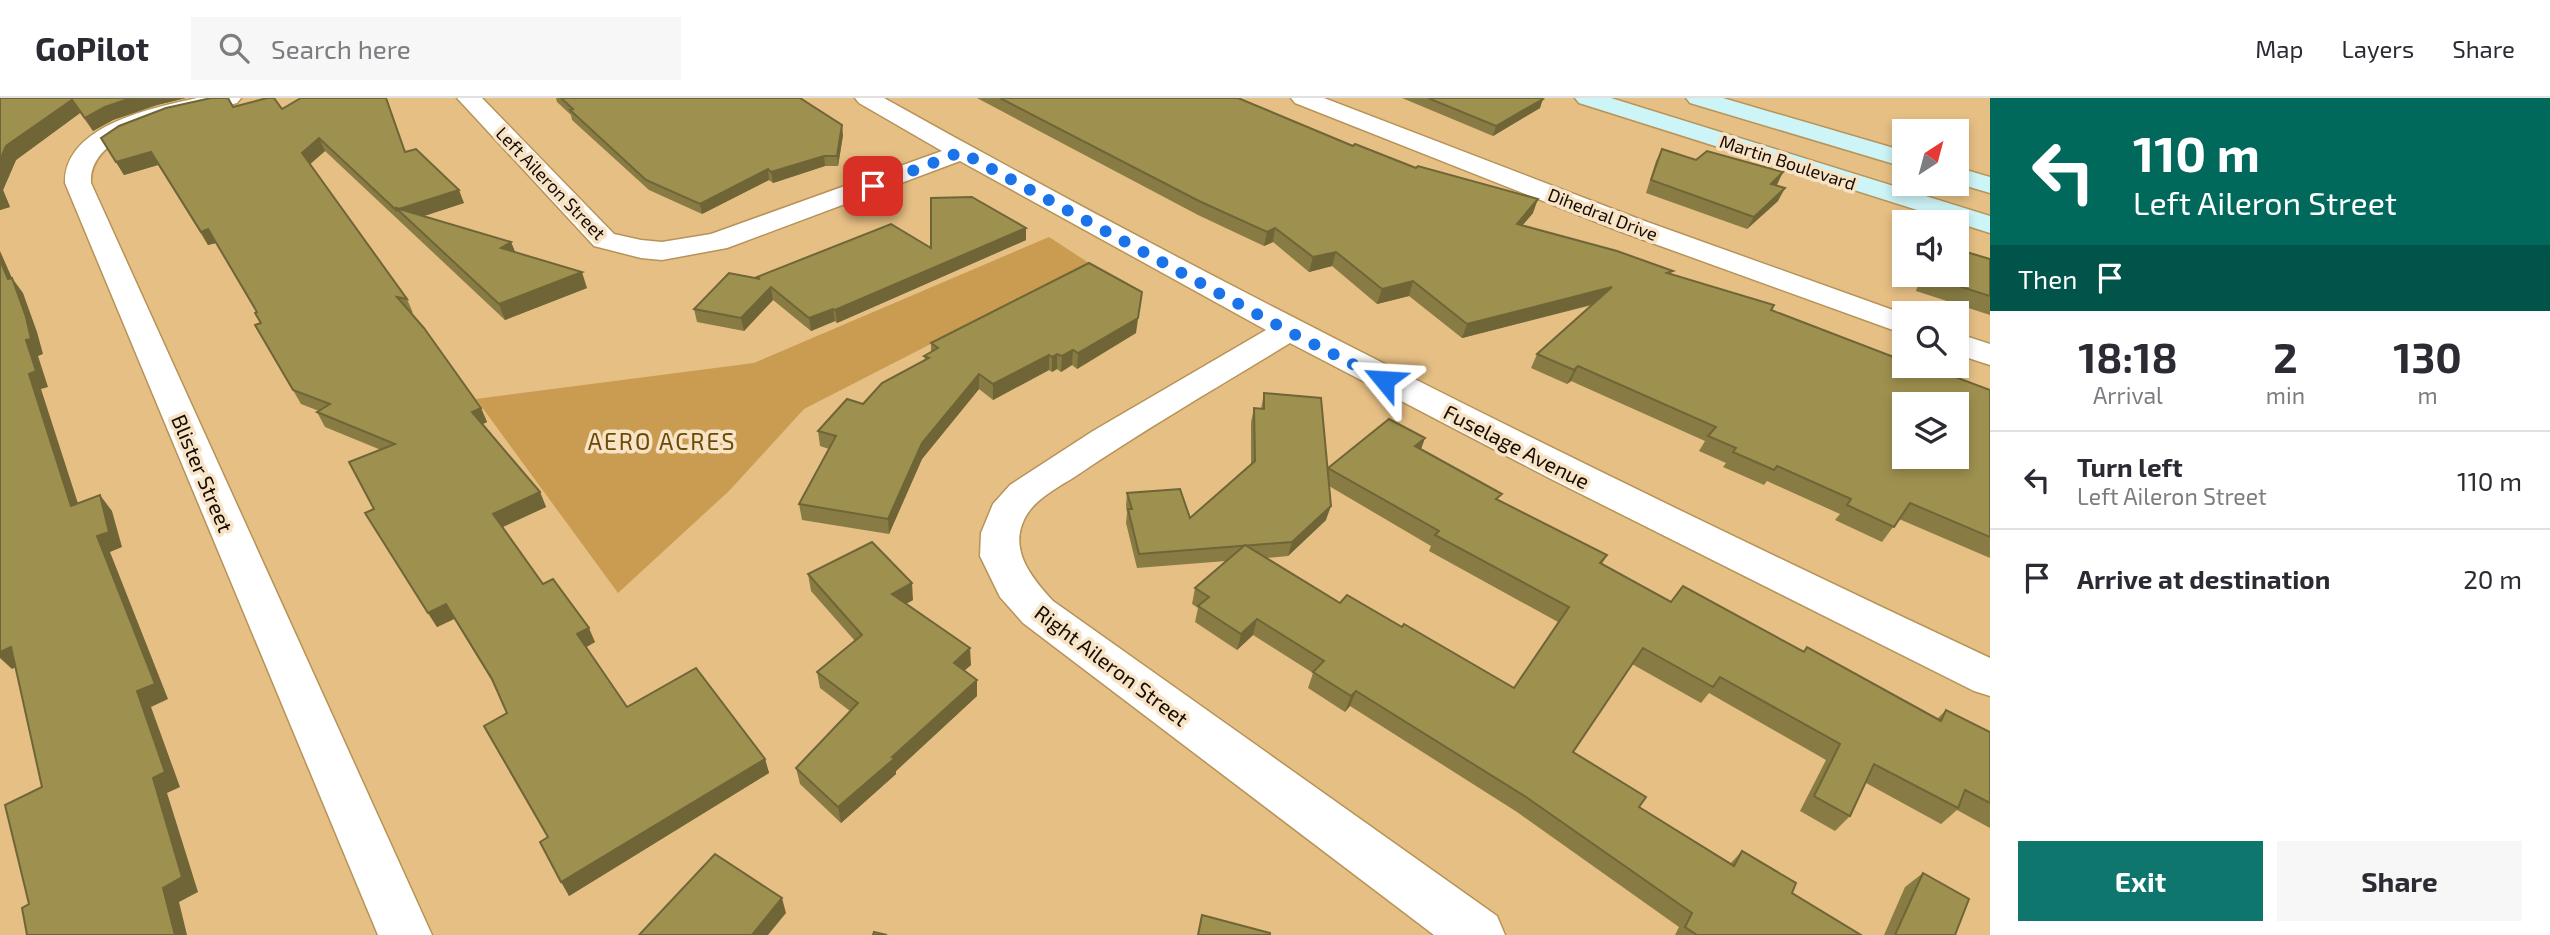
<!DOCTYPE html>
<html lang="en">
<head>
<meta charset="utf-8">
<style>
  :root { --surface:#fff; --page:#f7f7f7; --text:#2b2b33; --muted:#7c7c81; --line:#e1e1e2; --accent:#0f766e }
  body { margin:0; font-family:"Exo 2",sans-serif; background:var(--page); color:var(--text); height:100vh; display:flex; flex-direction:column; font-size:26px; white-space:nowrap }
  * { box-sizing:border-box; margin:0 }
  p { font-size:23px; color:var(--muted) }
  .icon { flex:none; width:38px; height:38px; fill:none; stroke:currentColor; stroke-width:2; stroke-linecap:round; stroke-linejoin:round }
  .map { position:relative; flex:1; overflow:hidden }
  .details { display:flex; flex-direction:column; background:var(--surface); width:560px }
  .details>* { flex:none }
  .banner { background:#00695c; color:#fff; overflow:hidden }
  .needle { width:46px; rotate:36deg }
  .fabs { position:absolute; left:1892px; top:21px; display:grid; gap:14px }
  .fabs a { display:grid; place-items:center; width:77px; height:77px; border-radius:0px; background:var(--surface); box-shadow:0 4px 10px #0003; font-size:35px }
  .pin { position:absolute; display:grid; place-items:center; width:60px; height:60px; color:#fff; margin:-30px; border-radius:14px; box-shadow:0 4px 10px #0006 }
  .me { position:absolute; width:77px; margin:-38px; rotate:297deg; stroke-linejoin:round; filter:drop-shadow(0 0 5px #0008) }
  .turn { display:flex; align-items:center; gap:24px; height:147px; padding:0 28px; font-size:32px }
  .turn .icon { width:91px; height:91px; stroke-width:2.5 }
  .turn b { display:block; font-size:49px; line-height:60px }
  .then { display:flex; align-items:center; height:66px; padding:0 28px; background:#0003; gap:14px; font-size:26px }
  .eta { display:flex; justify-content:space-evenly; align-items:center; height:119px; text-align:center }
  .eta b { font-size:42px; font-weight:700; line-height:49px }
  .action { display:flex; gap:14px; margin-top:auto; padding:14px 28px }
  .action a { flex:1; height:80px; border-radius:0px; background:var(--accent); color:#fff; font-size:28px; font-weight:700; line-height:80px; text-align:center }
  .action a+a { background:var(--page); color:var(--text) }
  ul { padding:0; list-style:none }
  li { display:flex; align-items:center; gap:21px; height:98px; padding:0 28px; border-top:2px solid var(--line) }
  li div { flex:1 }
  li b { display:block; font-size:26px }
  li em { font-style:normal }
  header { display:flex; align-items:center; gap:42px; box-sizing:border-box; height:98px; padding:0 35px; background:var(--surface); border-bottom:2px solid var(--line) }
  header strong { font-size:33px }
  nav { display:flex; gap:38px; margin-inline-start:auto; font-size:24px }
  .search { width:490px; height:63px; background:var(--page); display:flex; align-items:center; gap:18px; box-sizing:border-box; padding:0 24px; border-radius:0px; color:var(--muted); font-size:26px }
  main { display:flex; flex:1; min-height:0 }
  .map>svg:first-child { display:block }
  .green { fill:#ca9c51 }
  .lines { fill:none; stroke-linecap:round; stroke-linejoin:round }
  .street-casing { stroke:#b79358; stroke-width:3 }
  .secondary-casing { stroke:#b79358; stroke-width:3 }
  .street { fill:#fff; fill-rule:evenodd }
  .secondary { fill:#cdf4f6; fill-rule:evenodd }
  .wall { fill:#887c44; fill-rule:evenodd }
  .shaded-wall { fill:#6f6537 }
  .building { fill:#9e904f; stroke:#6f6537; stroke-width:2; fill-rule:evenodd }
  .route { stroke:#1a73e8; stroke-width:12; stroke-dasharray:0 21.6 }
  .labels { text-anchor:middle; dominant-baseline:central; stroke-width:7; stroke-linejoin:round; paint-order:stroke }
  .far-street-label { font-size:18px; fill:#180b00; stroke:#f7e3c6 }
  .street-label { font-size:21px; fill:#180b00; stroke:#f7e3c6 }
  .neighbourhood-label { font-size:23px; letter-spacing:2px; fill:#6c4a06; stroke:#f7e3c6 }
</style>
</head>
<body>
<header>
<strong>GoPilot</strong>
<div class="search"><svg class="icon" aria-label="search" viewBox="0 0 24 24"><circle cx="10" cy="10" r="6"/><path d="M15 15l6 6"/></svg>Search here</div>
<nav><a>Map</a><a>Layers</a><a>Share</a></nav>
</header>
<main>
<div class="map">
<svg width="1990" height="837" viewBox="0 0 1990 837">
  <rect width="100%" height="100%" fill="#e6bf84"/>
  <!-- green -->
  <path class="green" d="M1049,139l40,26 -285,146 -75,82 -111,102 -142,-194 278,-36z"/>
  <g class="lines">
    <defs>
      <g id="street">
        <path d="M197,0h44l-4,5c-41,10 -149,24 -146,80l341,752h-54l-313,-752c-1,-58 88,-75 132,-85z"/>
        <path d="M457,0h25l132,136 27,6 21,2 49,-8 231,-83 -83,-48 -4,-5h29c361,202 731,384 1106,560v38l-16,-5 -423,-212 -261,-136c-72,44 -145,86 -214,133 -17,11 -40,22 -50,40 -19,33 6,62 27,85l444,315 8,19h-71l-411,-312 -23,-26 -20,-41 1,-23 12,-29 17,-19 83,-54 173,-101 -306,-169 -233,87 -65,12 -21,-2 -47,-12z"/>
        <path d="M1291,0h33l315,121 265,95v20l-285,-103 -324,-128z"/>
        <path d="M1956,235l34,11v21l-34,-11z"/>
      </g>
      <g id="secondary">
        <path d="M1575,0h36l379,118v17l-411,-130z"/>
        <path d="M1686,0h37l181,53v16l-214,-64z"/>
        <path d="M1956,69l34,10v16l-34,-10z"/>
      </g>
    </defs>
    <!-- street casing -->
    <use href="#street" class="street-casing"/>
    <!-- secondary casing -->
    <use href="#secondary" class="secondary-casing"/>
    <!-- street -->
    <use href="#street" class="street"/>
    <!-- secondary -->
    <use href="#secondary" class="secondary"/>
  </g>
  <!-- wall -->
  <g class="wall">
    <path d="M0,0h186l-29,7 -44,15 -20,11 -13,-18 -64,47 -13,30 7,17 -10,3z"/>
    <path d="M556,0h244l43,37 -5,31h-13l-52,17 -4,-3 -67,34 -53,-24 -77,-70 -1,-5 -14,-13z"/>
    <path d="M977,0h261l115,48 180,67 -10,12 149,49 99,36 133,51 86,29v168l-91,-39 -17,23 -47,-22 5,-6 -73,-33 -3,4 -41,-18 3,-4 -27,-12 6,-10 -134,-60 -4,3 -36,-16 6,-14 55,-49 -130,33 -53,-42 -32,8 -45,-38 -23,6 -36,-30 -9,4 -66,-31z"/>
    <path d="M1402,0h139l-1,10 -47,28z"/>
    <path d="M233,9l49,2 123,43 59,51 -41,13 88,26 4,10 72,36 -82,32 -180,-169 -15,13 97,135 6,14 -3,-1 71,96 6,14 -4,2 57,68 6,15 -43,20 40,57 52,58 -9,5 41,60 138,52 4,14 -200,123 -21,-59 -41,-124 -12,-27 -41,-67 -17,8 -72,-114 9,-4 7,-59 -56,-23 -8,-15 2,-1 -18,-7 -46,-79 5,-2 -5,-10h2l-41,-70 -8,2 -50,-80 -34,10 -23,-37z"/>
    <path d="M1662,51l114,36 2,16 -31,28 -101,-36 10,-32z"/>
    <path d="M1026,130v12l-189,83 -2,-2 -24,10 -38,-31 -29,31 -47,-9 -3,-13 63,-31v-1l174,-29z"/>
    <path d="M1990,161v56l-74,-24 5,-16h35z"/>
    <path d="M1136,235l-59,36 -5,-4 -11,7 -4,-3 -5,3 -3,-2 -56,30 -14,-11 -57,70 -33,75 -87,-14 -3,-16 30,-55 -9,-3 -2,-15 45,-27 62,-44 -1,-4 7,-4v-9z"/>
    <path d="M1264,295l63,77 1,-2 97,-30 -4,11 78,52 108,54 -5,9 69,38 133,50 3,-5 130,72 9,-9 44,22v96l-33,-18 -16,14 -75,-41 -16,33 -15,15 -35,-20 26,-51 -117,-67 -8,10 -69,-39 -59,88 66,55 92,56 11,-12 50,42 69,42h-186l4,-8 -162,-115 -167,-106 -5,6 -37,-24 5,-15 -60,-38 -16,15 -42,-28 3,-14 -6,-4 3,-16 31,-27 -89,7 -11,-45 1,-10 -1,-7 1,-13 63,25 61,-54v-42l3,-14 7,1zM1329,388l102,60 -2,5 129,71 -44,66 -112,-61 -62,-24 -74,-45 22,-2 38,-36z"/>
    <path d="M808,476l105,26 -7,4 65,61 -7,6 13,25 -81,75v3l-55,49 -41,-39 -4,-16 54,-57 -30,-23 -3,-16 38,-31 -44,-50z"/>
    <path d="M1923,775l32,62h-71l21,-48z"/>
  </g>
  <!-- shaded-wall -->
  <g class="shaded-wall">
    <path d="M131,0h55l-29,7 -44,15 -20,11 -8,-13 20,-11z"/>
    <path d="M1543,1l-3,9 -47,28 3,-10z"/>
    <path d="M72,2l8,13 -64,47 -13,30 7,17 -10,3v-50l6,-14z"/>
    <path d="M842,27l1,10 -5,31 -1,-10z"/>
    <path d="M319,40l6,13 -17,15 -6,-13z"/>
    <path d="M151,54l7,13 -34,10 -8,-13z"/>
    <path d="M824,58l1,10 -52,17 -2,-11z"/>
    <path d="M768,71l1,11 -67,34 -2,-10z"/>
    <path d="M1783,74l-6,13 -13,11 7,-12z"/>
    <path d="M1785,90l-7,13 -31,28 7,-12z"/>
    <path d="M459,92l5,13 -55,18 -12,-11z"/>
    <path d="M1538,101l-5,14 -21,24 5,-13z"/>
    <path d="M1026,130v12l-189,83 -2,-13z"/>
    <path d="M1275,130l-2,14 -9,4 3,-14z"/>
    <path d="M208,131l8,14 -8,2 -7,-13z"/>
    <path d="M511,144l6,15 -16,-9z"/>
    <path d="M0,153l12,27 11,15 14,39 6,22 -5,2 10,31 -7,2 43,133 -13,-16 -42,-132 -21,-95 -8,-19z"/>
    <path d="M1336,154l-4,14 -23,6 4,-15z"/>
    <path d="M582,174l5,16 -82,32 -6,-16z"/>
    <path d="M1413,183l-4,15 -32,8 5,-15z"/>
    <path d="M771,189l2,13 -29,31 -3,-13z"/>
    <path d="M1612,189l-7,14 -143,37 5,-14z"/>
    <path d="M1142,194l-6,41 -59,36 1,-16z"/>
    <path d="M833,211l2,12 -24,10 -2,-13z"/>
    <path d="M1073,252l-1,15 -11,7 1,-16z"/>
    <path d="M1057,256v15l-5,3v-15z"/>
    <path d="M1049,257v15l-56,30v-16z"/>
    <path d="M1578,268l-7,15 -4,3 7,-14z"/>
    <path d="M979,276v15l-57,70 -33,75 -1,-15 34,-76z"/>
    <path d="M481,310l6,14 -9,4 -6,-14z"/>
    <path d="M1425,340l-6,16 -4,-8z"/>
    <path d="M540,394l6,15 -46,21 -7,-14z"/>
    <path d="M100,397l12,16 10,36 -12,5 58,147 -17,8 29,80 -13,6 31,99 -19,10 8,33h-12l-12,-47 -10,-110 -16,-87 -40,-155z"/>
    <path d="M1331,408l-5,14 -38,36 4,-14z"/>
    <path d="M912,485l1,17 -19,10 -2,-16z"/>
    <path d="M446,506l8,15 -17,8 -9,-14z"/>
    <path d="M1257,521l-4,16 -16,15 4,-16z"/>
    <path d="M589,530l6,14 -12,7 -6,-15z"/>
    <path d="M11,549l16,15 -15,7 -12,-11v-6z"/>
    <path d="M970,550l1,17 -17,14v-16z"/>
    <path d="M977,582v16l-81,75v3l-55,49 -3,-16z"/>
    <path d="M1356,593l-6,15 -5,6 6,-16z"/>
    <path d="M765,661l4,14 -200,123 -8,-14z"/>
    <path d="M782,800l4,15 -18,22h-16z"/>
  </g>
  <!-- building -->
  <g class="building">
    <path d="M0,0h131l-26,9 -20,11 -13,-18 -66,46 -6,14z"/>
    <path d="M211,0h17l5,9 34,-9h7l8,11 19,-11h85l19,54 11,-3 43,41 -60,19 -3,-1v2l-77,-72 -17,15 105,146 -10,-2 27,31 57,80 -9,4 68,80 -47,22 50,70 10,-5 36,49 -12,6 50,73 69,-39 69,91 -204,123 -21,-40 8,-5 -64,-111 23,-13 -15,-34 -46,-75 -18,9 -63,-100 9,-4 -25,-47 46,-18 -78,-32 13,-8 -37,-14 -38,-65 6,-2 -6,-10 2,-1 -49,-83 -7,3 -50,-80 -35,10 -15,-24 18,-12 47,-18z"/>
    <path d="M561,0h239l42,27 -5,31h-13l-53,16 -3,-3 -68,35 -54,-24 -76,-70 3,-1z"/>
    <path d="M1000,0h238l115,48 2,-2 61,24 2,-2 120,33 -21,25 100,27 56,20 -6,2 107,32 -3,5 133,51v5h22l64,24v147l-80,-34 -16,24 -47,-22 4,-6 -74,-33 -3,4 -41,-18 3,-4 -28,-12 8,-9 -138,-61 -4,4 -37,-16 75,-67 -145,37 -54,-43 -31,8 -46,-37 -23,5 -38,-29 -8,4 -68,-31zM1904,306h52v53h-52z"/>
    <path d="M1428,0h113l2,1 -47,27z"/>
    <path d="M1662,51l34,11 11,-9 76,21 -12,12 14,4 -31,29 -103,-37z"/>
    <path d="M972,99l54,31 -191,82 -2,-1 -24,9 -38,-31 -30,31 -47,-9 35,-36 31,6 -3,-2 134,-53 40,24v-50z"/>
    <path d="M396,110l115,34 -10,6 81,24 -83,32z"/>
    <path d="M1956,151l34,10v37l-63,-20 29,-1z"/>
    <path d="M0,162l8,19 4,-1 14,39 5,22 -5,1 10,31 -7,3 42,132 29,-11 9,37 -12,4 58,148 -18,7 28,81 -12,6 29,99 -19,11 12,47h-148l-5,-27 7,-4 -24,-99 37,-18 -31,-140 -11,5z"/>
    <path d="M1089,165l53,29 -4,26 -60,35 -5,-3 -11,6 -5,-2 -5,3 -3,-2 -56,29 -14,-10 -57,69 -34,76 -89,-15 37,-68 -18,-5 29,-32 16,5 19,-21 47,-25 -5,-2 14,-8 -7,-5z"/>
    <path d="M1264,295l57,5 10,108 -39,36 -153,12 -11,-45h4l-5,-16 53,-4 10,29 65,-57 -1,-53 10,1z"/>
    <path d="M1389,321l36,19 -10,8 87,48 -6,5 111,56 -7,8 71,39 12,-16 121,66 3,-5 134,74 5,-11 44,22v71l-25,-13 -7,18 -84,-44 -24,52 -36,-20 26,-52 -120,-67 -7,10 -70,-39 -70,104 73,45 -7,10 95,59 8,-15 54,32 -4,10 69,42h-164l-12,-8 7,-14 -166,-116 -170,-106 -5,5 -38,-24 11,-11 -67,-42 -16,15 -43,-28 11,-9 -14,-9 50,-43 95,58 7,-8 55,32 2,-3 110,64 55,-81 -134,-72 4,-4 -111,-63z"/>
    <path d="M872,444l40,41 -20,11 78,54 -16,15 23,17 -85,77 3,1 -57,49 -42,-39 62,-65 -41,-31 45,-37 -54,-61z"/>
    <path d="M715,756l67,44 -30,37h-113z"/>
    <path d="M1923,775l46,26 -14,36h-60z"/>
    <path d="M1202,817l68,18v2h-72z"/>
    <path d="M874,834l13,3h-14z"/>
  </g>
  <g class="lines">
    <!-- route -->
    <path class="route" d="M873,88l88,-34 327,179 96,49"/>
  </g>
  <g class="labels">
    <!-- far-street labels -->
    <g class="far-street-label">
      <text transform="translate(1788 64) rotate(18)">Martin Boulevard</text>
      <text transform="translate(551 85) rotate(46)">Left Aileron Street</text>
      <text transform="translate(1603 116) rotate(21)">Dihedral Drive</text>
    </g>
    <!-- street labels -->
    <g class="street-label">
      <text transform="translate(1517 348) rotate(27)">Fuselage Avenue</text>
      <text transform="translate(203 375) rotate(67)">Blister Street</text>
      <text transform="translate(1112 567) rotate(37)">Right Aileron Street</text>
    </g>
    <!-- neighbourhood labels -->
    <g class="neighbourhood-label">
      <text x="662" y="343">AERO ACRES</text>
    </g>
  </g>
</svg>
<div class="fabs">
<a><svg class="needle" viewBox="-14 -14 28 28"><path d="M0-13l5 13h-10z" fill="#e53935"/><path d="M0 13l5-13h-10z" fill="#7c7c81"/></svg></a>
<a><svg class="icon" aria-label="sound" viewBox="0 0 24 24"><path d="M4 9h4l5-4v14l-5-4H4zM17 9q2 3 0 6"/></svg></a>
<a><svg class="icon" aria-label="search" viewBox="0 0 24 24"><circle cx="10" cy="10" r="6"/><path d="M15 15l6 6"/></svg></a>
<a><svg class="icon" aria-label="layers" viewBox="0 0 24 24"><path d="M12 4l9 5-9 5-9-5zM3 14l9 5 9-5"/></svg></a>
</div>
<div class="pin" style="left:873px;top:88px;background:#d93025"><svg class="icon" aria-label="arrive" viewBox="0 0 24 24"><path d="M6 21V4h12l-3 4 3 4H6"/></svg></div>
<svg class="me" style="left:1384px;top:282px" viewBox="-20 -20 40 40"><path d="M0-17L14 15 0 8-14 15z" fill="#1a73e8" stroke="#fff" stroke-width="4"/></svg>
</div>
<section class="details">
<div class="banner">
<div class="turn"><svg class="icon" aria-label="left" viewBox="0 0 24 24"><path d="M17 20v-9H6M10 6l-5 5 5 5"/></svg><div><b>110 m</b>Left Aileron Street</div></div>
<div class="then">Then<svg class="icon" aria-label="arrive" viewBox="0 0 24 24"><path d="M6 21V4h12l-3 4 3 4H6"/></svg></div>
</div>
<div class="eta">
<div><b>18:18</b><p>Arrival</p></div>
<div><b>2</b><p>min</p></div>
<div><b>130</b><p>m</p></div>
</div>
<ul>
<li><svg class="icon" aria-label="left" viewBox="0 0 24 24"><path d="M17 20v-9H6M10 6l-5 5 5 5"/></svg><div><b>Turn left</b><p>Left Aileron Street</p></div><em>110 m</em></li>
<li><svg class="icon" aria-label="arrive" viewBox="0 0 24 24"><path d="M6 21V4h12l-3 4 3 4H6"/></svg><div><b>Arrive at destination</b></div><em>20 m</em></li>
</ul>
<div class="action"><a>Exit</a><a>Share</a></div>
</section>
</main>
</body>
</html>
